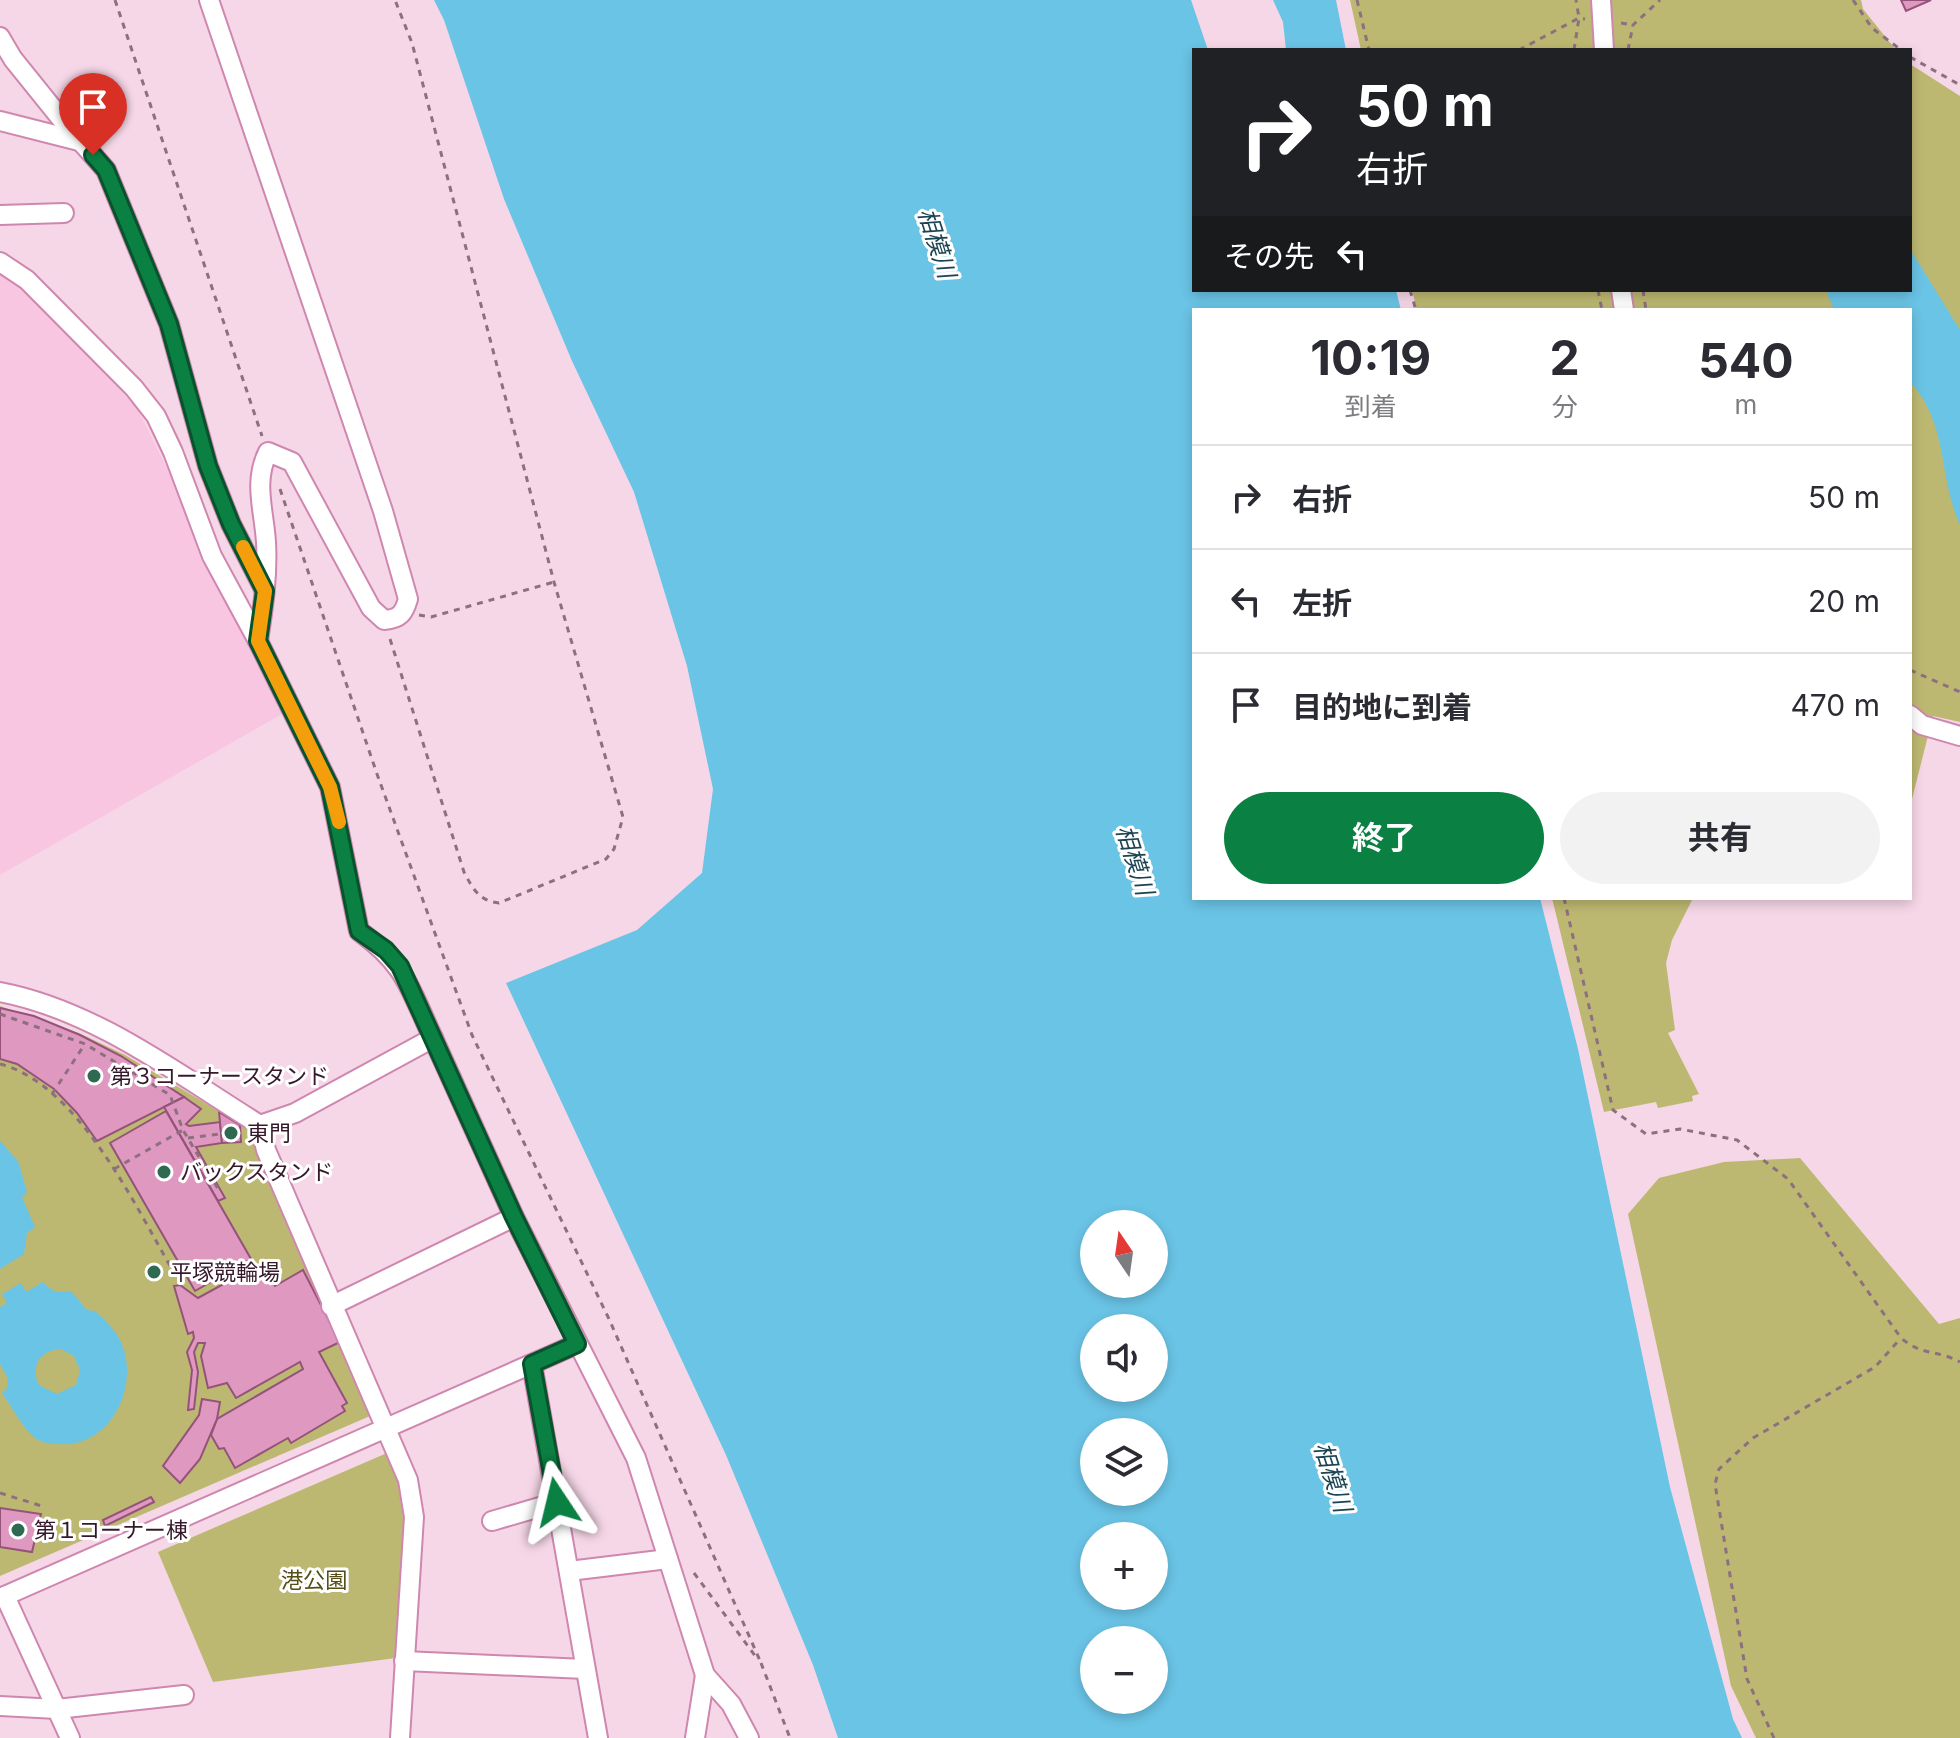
<!DOCTYPE html>
<html lang="ja">
<head>
<meta charset="utf-8">
<style>
  :root { --surface:#fff; --page:#f2f2f3; --text:#2b2b33; --muted:#7c7c81; --line:#e1e1e2; --accent:#0b8043 }
  body { margin:0; font-family:Inter,"Noto Sans JP",sans-serif; background:var(--page); color:var(--text); height:100vh; display:flex; flex-direction:column; font-size:30px; white-space:nowrap }
  * { box-sizing:border-box; margin:0 }
  p { font-size:26px; color:var(--muted) }
  .icon { flex:none; width:44px; height:44px; fill:none; stroke:currentColor; stroke-width:2; stroke-linecap:round; stroke-linejoin:round }
  .map { position:relative; flex:1; overflow:hidden }
  .details { position:absolute; left:1192px; top:308px; width:720px; height:592px; display:flex; flex-direction:column; background:var(--surface); border-radius:0px; box-shadow:0 4px 12px #0003 }
  .details>* { flex:none }
  .banner { position:absolute; left:1192px; top:48px; width:720px; height:244px; border-radius:0px; box-shadow:0 4px 12px #0003; background:#202124; color:#fff; overflow:hidden }
  .needle { width:52px; rotate:347deg }
  .controls { position:absolute; left:1080px; top:1210px; display:grid; gap:16px }
  .controls a { display:grid; place-items:center; width:88px; height:88px; border-radius:50%; background:var(--surface); box-shadow:0 4px 12px #0003; font-size:40px }
  .pin { position:absolute; display:grid; place-items:center; width:68px; height:68px; color:#fff; margin:-82px -34px; border-radius:50% 50% 50% 0; rotate:-45deg; box-shadow:0 0 8px #0007 }
  .pin .icon { rotate:45deg }
  .me { position:absolute; width:88px; margin:-44px; rotate:350deg; stroke-linejoin:round; filter:drop-shadow(0 0 6px #0008) }
  .turn { display:flex; align-items:center; gap:28px; height:168px; padding:0 32px; font-size:36px }
  .turn .icon { width:104px; height:104px; stroke-width:2.5 }
  .turn b { display:block; font-size:56px; line-height:68px }
  .then { display:flex; align-items:center; height:76px; padding:0 32px; background:#0003; gap:16px; font-size:30px }
  .eta { display:flex; justify-content:space-evenly; align-items:center; height:136px; text-align:center }
  .eta b { font-size:48px; font-weight:700; line-height:56px }
  .action { display:flex; gap:16px; margin-top:auto; padding:16px 32px }
  .action a { flex:1; height:92px; border-radius:48px; background:var(--accent); color:#fff; font-size:32px; font-weight:700; line-height:92px; text-align:center }
  .action a+a { background:var(--page); color:var(--text) }
  ul { padding:0; list-style:none }
  li { display:flex; align-items:center; gap:24px; height:104px; padding:0 32px; border-top:2px solid var(--line) }
  li div { flex:1 }
  li b { display:block; font-size:30px }
  li em { font-style:normal }
  .map>svg:first-child { display:block }
  .built { fill:#f9c6e2 }
  .green { fill:#bdb871 }
  .water { fill:#6ac4e6; fill-rule:evenodd }
  .building { fill:#df99c1; stroke:#95527a; stroke-width:2 }
  .lines { fill:none; stroke-linecap:round; stroke-linejoin:round }
  .minor-casing { stroke:#cf87b0; stroke-width:22 }
  .path { stroke:#8d7080; stroke-width:3; stroke-dasharray:6 6; stroke-linecap:butt }
  .minor { stroke:#fff; stroke-width:18 }
  .route-casing { stroke:#07532c; stroke-width:20 }
  .route { stroke:#0b8043; stroke-width:14 }
  .slow { stroke:#f59e0b; stroke-width:14 }
  .poi-dot { fill:#2f6951; stroke:#fff; stroke-width:3 }
  .labels { text-anchor:middle; dominant-baseline:central; stroke-width:6; stroke-linejoin:round; paint-order:stroke }
  .poi-label { font-size:22px; fill:#35192a; stroke:#fff; text-anchor:start }
  .park-label { font-size:22px; fill:#544f16; stroke:#fff }
  .water-label { font-size:24px; font-style:italic; fill:#1c4453; stroke:#fff }
</style>
</head>
<body>
<div class="map">
<svg width="1960" height="1738" viewBox="0 0 1960 1738">
  <rect width="100%" height="100%" fill="#f6d7e7"/>
  <!-- built -->
  <path class="built" d="M0,266l7,4 130,138 40,80 22,65 85,160 -284,162z"/>
  <!-- green -->
  <g class="green">
    <path d="M1350,0h511l2,9 33,41h-535z"/>
    <path d="M1910,64l50,32v626l-27,-6 -23,91v-497h-493l-5,-20h498z"/>
    <path d="M1552,898h141l-21,42 -6,23 9,67 -7,3 31,61 -7,2 1,5 -35,7 -2,-6 -52,10z"/>
    <path d="M0,1006l79,27 46,22 122,73 123,288 -370,160z"/>
    <path d="M1800,1158l139,166 21,-6v420h-204l-25,-52 -103,-472 31,-36 65,-16z"/>
    <path d="M387,1453l13,33 6,34 -10,138 -183,24 -55,-130z"/>
  </g>
  <!-- water -->
  <g class="water">
    <path d="M434,0h757l17,50h-14v240h202l5,20h-207v588h346l38,151 92,438 63,232 9,19h-904l-25,-73 -87,-210 -220,-472 131,-53 65,-57 11,-84 -26,-123 -53,-174 -62,-131 -68,-162 -60,-179zM1094,1224h60v60h-60zM1094,1328h60v60h-60zM1094,1432h60v60h-60zM1094,1536h60v60h-60zM1094,1640h60v60h-60z"/>
    <path d="M1273,0h63l10,50h-60l-3,-28z"/>
    <path d="M1910,249l50,81v195c-22,-47 -11,-102 -50,-143v-72h-76l-8,-20h84z"/>
    <path d="M0,1141l18,20 9,31 -5,5 13,30 -8,6 -3,21 -24,15z"/>
    <path d="M43,1282c9,10 15,11 28,9l16,19 8,1c12,11 24,22 29,39 13,44 -17,99 -67,94 -8,-1 -17,-1 -23,-7 -11,-9 -23,-31 -32,-44l5,-5v-11l-7,-13v-57l7,-4 -5,-9 19,-11 5,9zM61,1349l13,7 6,14 -4,15 -19,9 -18,-9c-9,-19 1,-35 22,-36z"/>
  </g>
  <!-- building -->
  <g class="building">
    <path d="M1901,0h30l-25,11z"/>
    <path d="M0,1008l34,8 46,19 41,21 63,41 -87,44 -20,-28 -23,-24 -37,-25 -17,-5z"/>
    <path d="M184,1097l17,12 -15,15 3,2 31,-4 2,21 -26,4 29,51 -7,3 -54,-94z"/>
    <path d="M166,1111l85,148 -56,32 -85,-148z"/>
    <path d="M219,1112l21,13 1,17 -19,1z"/>
    <path d="M262,1263l13,23 28,-16 37,72 -21,10 28,51 -5,3 3,5 -54,32 -3,-5 -53,30 -11,-20 -5,1 -8,-14 6,-16 86,-50 -3,-7 -64,36 -9,-15 -19,5 -7,-32 4,-13h-7l-4,9 4,20 -4,37 -6,1 4,-40 -5,-18 7,-14 -1,-6 -5,2 -14,-48 6,-1 18,13z"/>
    <path d="M202,1399l18,3 -3,17 -17,40 -20,24 -17,-17 36,-51z"/>
    <path d="M151,1497l3,5 -49,24 -2,-6z"/>
    <path d="M0,1508l41,6 -9,38 -32,-5z"/>
  </g>
  <g class="lines">
    <defs>
      <g id="minor">
        <path d="M209,0l174,511 25,88c-4,14 -8,20 -24,21l-13,-12 -79,-146 -24,-10c-15,30 -4,58 -2,90 2,33 -3,67 -8,99"/>
        <path d="M1601,0l3,50"/>
        <path d="M0,37l13,22 54,67 39,44 63,154 39,142 23,58 32,63"/>
        <path d="M0,121l79,20"/>
        <path d="M0,215l64,-2"/>
        <path d="M0,262l27,18 107,108 22,28 17,36 39,104 46,85 72,146 29,144c47,34 50,56 74,107"/>
        <path d="M1621,290l3,20"/>
        <path d="M1910,715l12,10 38,11"/>
        <path d="M0,992c95,18 179,83 260,133l35,-12 138,-75 81,179 122,241 69,217 26,29 18,34"/>
        <path d="M260,1125l6,25 142,330 6,37 -14,221"/>
        <path d="M331,1306l183,-89"/>
        <path d="M532,1364l66,374"/>
        <path d="M492,1521l65,-19"/>
        <path d="M569,1571l99,-12"/>
        <path d="M5,1596l65,142"/>
        <path d="M0,1598l577,-254"/>
        <path d="M404,1661l181,8"/>
        <path d="M0,1706l57,3 127,-14"/>
        <path d="M695,1738l10,-63"/>
      </g>
    </defs>
    <!-- minor casing -->
    <use href="#minor" class="minor-casing"/>
    <!-- path -->
    <g class="path">
      <path d="M115,0l147,436"/>
      <path d="M1357,0l12,50"/>
      <path d="M1853,0l19,28 29,22"/>
      <path d="M1621,23l12,2"/>
      <path d="M1519,50l60,-32 6,1"/>
      <path d="M1574,50l5,-32 -3,-18"/>
      <path d="M1628,50l5,-25 27,-25"/>
      <path d="M1910,57l50,28"/>
      <path d="M1410,290l6,20"/>
      <path d="M1598,290l4,20"/>
      <path d="M1643,290l3,20"/>
      <path d="M280,489l97,285 95,261 137,284 152,344"/>
      <path d="M419,615l12,2 123,-35"/>
      <path d="M390,639l74,233c9,17 15,29 35,31l107,-44 8,-10 9,-32 -69,-235 -142,-539 -17,-43"/>
      <path d="M1910,670l50,22"/>
      <path d="M1564,898l49,212 33,24 34,-5 57,11 51,39 113,159c23,19 35,11 59,24"/>
      <path d="M0,1014l85,30 85,51 13,35 37,62"/>
      <path d="M0,1064c78,20 134,140 172,205"/>
      <path d="M52,1094l33,-50"/>
      <path d="M188,1138l48,-6"/>
      <path d="M114,1169l69,-39"/>
      <path d="M0,1493l45,14"/>
      <path d="M694,1573l62,84"/>
      <path d="M761,1663l29,75"/>
      <path d="M1774,1738l-27,-59 -32,-195 4,-15 34,-31 122,-71 26,-29"/>
    </g>
    <!-- minor -->
    <use href="#minor" class="minor"/>
  </g>
  <g class="lines">
    <defs>
      <path id="route" d="M93,155l13,15 63,154 39,142 23,58 34,67 -7,50 72,146 29,144 27,19 14,16 114,251 63,127 -45,20 25,138"/>
    </defs>
    <!-- route casing -->
    <use href="#route" class="route-casing"/>
    <!-- route -->
    <use href="#route" class="route"/>
    <!-- slow -->
    <path class="slow" d="M243,547l22,44 -7,50 72,146 9,35"/>
  </g>
  <!-- markers -->
  <g class="poi-dot">
    <circle cx="94" cy="1076" r="8"/>
    <circle cx="231" cy="1133" r="8"/>
    <circle cx="164" cy="1172" r="8"/>
    <circle cx="154" cy="1272" r="8"/>
    <circle cx="18" cy="1530" r="8"/>
  </g>
  <g class="labels">
    <!-- poi labels -->
    <g class="poi-label">
      <text x="110" y="1076">第３コーナースタンド</text>
      <text x="247" y="1133">東門</text>
      <text x="180" y="1172">バックスタンド</text>
      <text x="170" y="1272">平塚競輪場</text>
      <text x="34" y="1530">第１コーナー棟</text>
    </g>
    <!-- park labels -->
    <g class="park-label">
      <text x="314" y="1580">港公園</text>
    </g>
    <!-- water labels -->
    <g class="water-label">
      <text transform="translate(937 243) rotate(72)">相模川</text>
      <text transform="translate(1135 860) rotate(72)">相模川</text>
      <text transform="translate(1333 1477) rotate(72)">相模川</text>
    </g>
  </g>
</svg>
<div class="controls">
<a><svg class="needle" viewBox="-14 -14 28 28"><path d="M0-13l5 13h-10z" fill="#e53935"/><path d="M0 13l5-13h-10z" fill="#7c7c81"/></svg></a>
<a><svg class="icon" aria-label="sound" viewBox="0 0 24 24"><path d="M4 9h4l5-4v14l-5-4H4zM17 9q2 3 0 6"/></svg></a>
<a><svg class="icon" aria-label="layers" viewBox="0 0 24 24"><path d="M12 4l9 5-9 5-9-5zM3 14l9 5 9-5"/></svg></a>
<a>+</a>
<a>−</a>
</div>
<div class="pin" style="left:93px;top:155px;background:#d93025"><svg class="icon" aria-label="arrive" viewBox="0 0 24 24"><path d="M6 21V4h12l-3 4 3 4H6"/></svg></div>
<svg class="me" style="left:557px;top:1502px" viewBox="-20 -20 40 40"><path d="M0-17L14 15 0 8-14 15z" fill="#0b8043" stroke="#fff" stroke-width="4"/></svg>
<div class="banner">
<div class="turn"><svg class="icon" aria-label="right" viewBox="0 0 24 24"><path d="M7 20v-9h11M14 6l5 5-5 5"/></svg><div><b>50 m</b>右折</div></div>
<div class="then">その先<svg class="icon" aria-label="left" viewBox="0 0 24 24"><path d="M17 20v-9H6M10 6l-5 5 5 5"/></svg></div>
</div>
<section class="details">
<div class="eta">
<div><b>10:19</b><p>到着</p></div>
<div><b>2</b><p>分</p></div>
<div><b>540</b><p>m</p></div>
</div>
<ul>
<li><svg class="icon" aria-label="right" viewBox="0 0 24 24"><path d="M7 20v-9h11M14 6l5 5-5 5"/></svg><div><b>右折</b></div><em>50 m</em></li>
<li><svg class="icon" aria-label="left" viewBox="0 0 24 24"><path d="M17 20v-9H6M10 6l-5 5 5 5"/></svg><div><b>左折</b></div><em>20 m</em></li>
<li><svg class="icon" aria-label="arrive" viewBox="0 0 24 24"><path d="M6 21V4h12l-3 4 3 4H6"/></svg><div><b>目的地に到着</b></div><em>470 m</em></li>
</ul>
<div class="action"><a>終了</a><a>共有</a></div>
</section>
</div>
</body>
</html>
